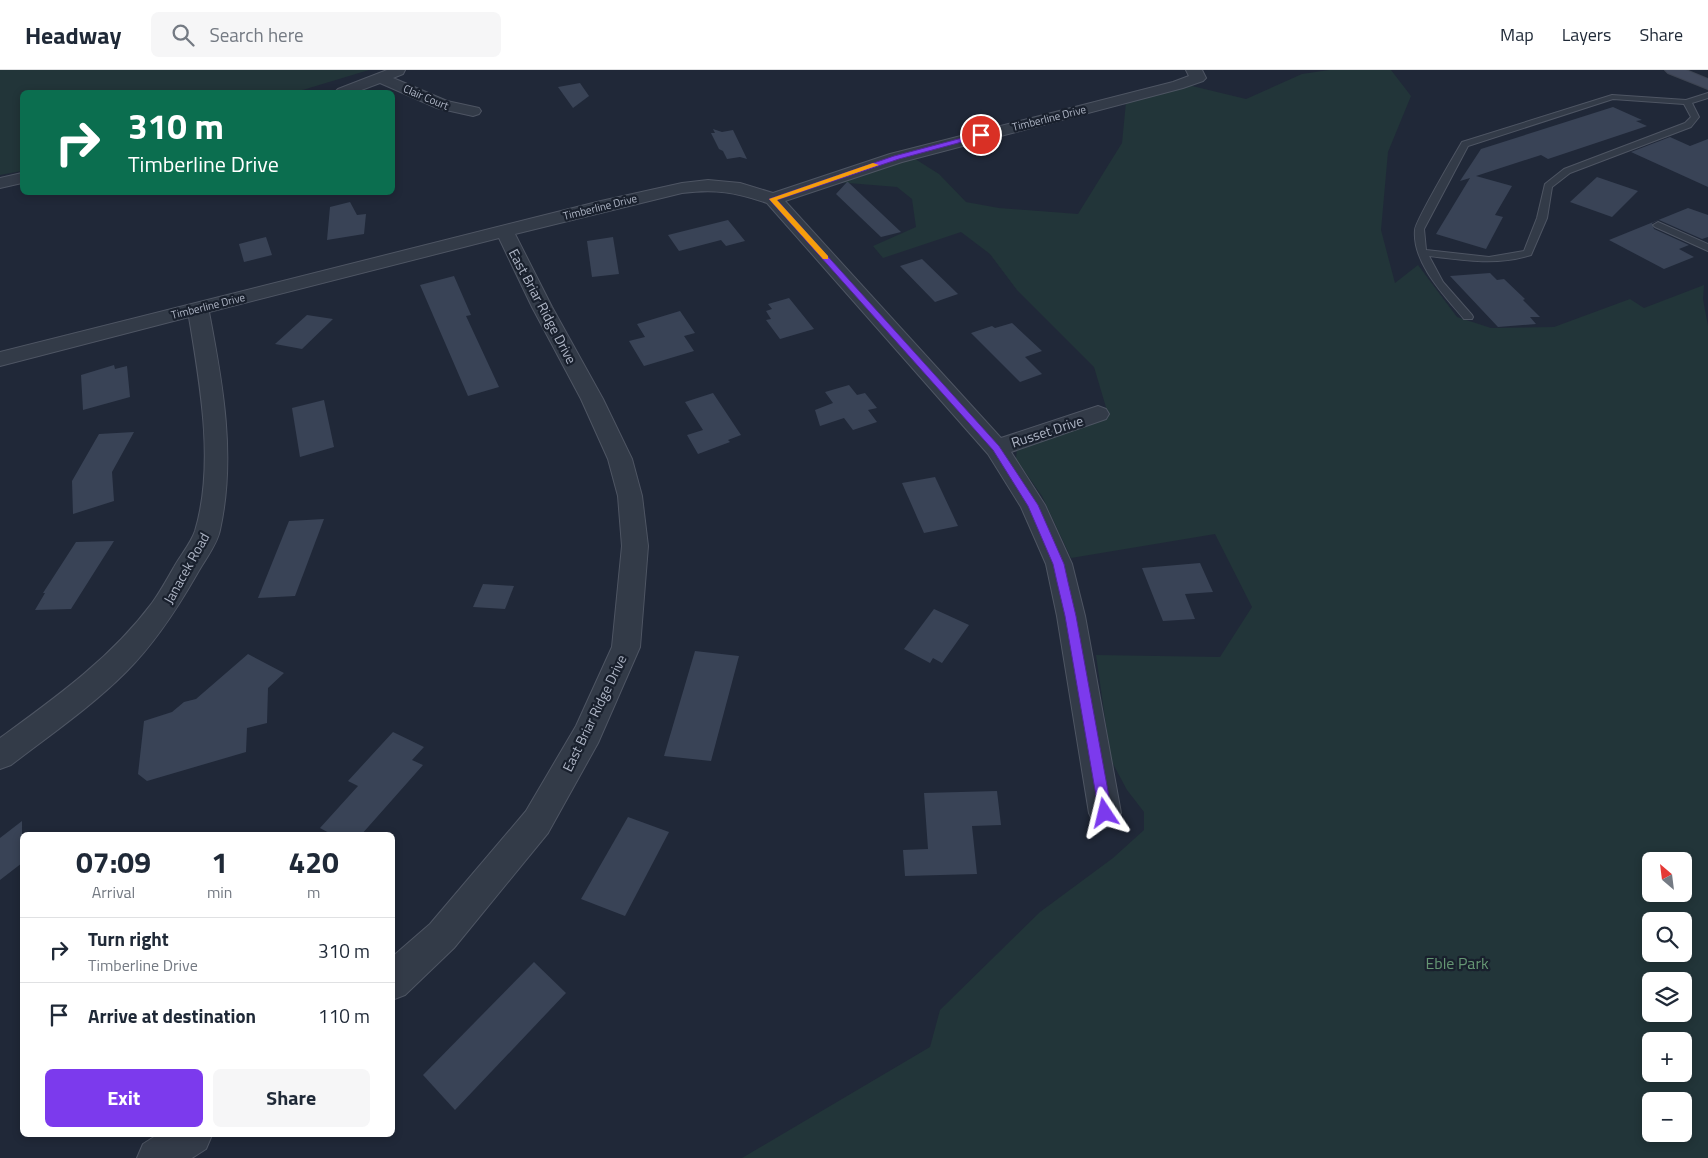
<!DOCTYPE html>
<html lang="en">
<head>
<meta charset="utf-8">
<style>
  :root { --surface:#fff; --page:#f6f6f7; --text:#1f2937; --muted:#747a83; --line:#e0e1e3; --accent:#7c3aed }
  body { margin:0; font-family:"Titillium Web",sans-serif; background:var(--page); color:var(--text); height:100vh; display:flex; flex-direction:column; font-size:19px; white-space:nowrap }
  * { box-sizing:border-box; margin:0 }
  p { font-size:16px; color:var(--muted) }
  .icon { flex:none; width:28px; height:28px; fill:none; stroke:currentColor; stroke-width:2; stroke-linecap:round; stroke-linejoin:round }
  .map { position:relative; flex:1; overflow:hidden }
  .drawer { position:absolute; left:20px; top:762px; width:375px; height:305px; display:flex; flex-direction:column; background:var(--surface); border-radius:8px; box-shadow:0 2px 8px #0003 }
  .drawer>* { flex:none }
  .banner { position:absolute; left:20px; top:20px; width:375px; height:105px; border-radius:8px; box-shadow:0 2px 8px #0003; background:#0b6e4f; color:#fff; overflow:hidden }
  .needle { width:32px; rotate:332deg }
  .buttons { position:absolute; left:1642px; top:782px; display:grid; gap:10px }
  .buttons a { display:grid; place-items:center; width:50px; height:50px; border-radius:8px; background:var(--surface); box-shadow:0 2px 8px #0003; font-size:25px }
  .pin { position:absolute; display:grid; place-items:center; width:42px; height:42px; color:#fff; margin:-21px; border:2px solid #fff; border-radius:50%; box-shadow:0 1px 5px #0007 }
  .me { position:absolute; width:55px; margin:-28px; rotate:350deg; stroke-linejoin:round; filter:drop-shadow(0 0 4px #0008) }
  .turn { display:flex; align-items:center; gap:18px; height:105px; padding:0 25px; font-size:22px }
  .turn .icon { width:65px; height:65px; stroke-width:2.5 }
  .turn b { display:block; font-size:35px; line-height:42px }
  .eta { display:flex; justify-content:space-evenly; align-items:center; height:85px; text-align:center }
  .eta b { font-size:30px; font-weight:700; line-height:35px }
  .cta { display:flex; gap:10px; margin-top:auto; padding:10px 25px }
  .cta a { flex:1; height:58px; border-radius:8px; background:var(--accent); color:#fff; font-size:20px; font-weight:700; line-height:58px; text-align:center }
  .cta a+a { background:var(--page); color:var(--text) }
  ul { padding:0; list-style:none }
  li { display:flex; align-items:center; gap:15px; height:65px; padding:0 25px; border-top:1px solid var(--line) }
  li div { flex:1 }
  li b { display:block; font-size:19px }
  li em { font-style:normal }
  header { display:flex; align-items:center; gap:30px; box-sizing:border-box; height:70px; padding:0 25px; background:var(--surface); border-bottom:1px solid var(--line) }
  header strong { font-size:24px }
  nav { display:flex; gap:28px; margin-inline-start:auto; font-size:18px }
  .search { width:350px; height:45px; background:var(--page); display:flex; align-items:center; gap:12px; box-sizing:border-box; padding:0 18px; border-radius:8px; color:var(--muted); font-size:19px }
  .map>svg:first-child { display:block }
  .green { fill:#223539; fill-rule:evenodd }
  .building { fill:#394356 }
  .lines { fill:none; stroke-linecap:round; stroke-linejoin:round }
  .lane-casing { stroke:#4e5563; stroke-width:2 }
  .street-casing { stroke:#4e5563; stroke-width:2 }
  .secondary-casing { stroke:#3d4452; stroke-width:2 }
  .lane { fill:#333b48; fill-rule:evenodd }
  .street { fill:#333b48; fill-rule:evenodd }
  .secondary { fill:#41495c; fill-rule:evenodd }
  .route { fill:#7c3aed; stroke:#51269a }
  .slow { fill:#f59e0b }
  .labels { text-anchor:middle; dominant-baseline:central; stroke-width:4.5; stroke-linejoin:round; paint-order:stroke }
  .far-street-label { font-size:11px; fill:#aeb5c5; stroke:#19202d }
  .street-label { font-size:14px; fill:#aeb5c5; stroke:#19202d }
  .near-park-label { font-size:16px; fill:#659673; stroke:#19202d }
</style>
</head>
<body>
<header>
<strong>Headway</strong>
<div class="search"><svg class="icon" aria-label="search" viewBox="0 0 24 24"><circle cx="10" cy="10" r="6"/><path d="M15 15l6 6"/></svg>Search here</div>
<nav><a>Map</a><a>Layers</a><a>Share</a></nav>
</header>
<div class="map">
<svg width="1708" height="1088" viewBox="0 0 1708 1088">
  <rect width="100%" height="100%" fill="#202838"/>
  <!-- green -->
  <g class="green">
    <path d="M0,0h369l-73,22h-274v79l-22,4z"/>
    <path d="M1329,0h62l20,26 -23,56 -7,78 14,53 23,-18 39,52 34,11 63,-1 76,-28 14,9 60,-23 -1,14 5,27v832h-966l188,-111 10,-37 100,-98 73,-54 31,-28v-18l-17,-22 -16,-30 -15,-105 124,2 32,-50 -37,-73 -144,24 -29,-62 -26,-37 1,-10 91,-35 -14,-47 -77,-77 -27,-36 -29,-22 -78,26 -10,-12 43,-19 -4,-28 -15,-12 -61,-5 76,-25 27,17 27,28 33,6 79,6 44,-71 4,-41 62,-17 58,14 56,-25zM1651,791h33v33h-33zM1651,851h33v33h-33zM1651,911h33v33h-33zM1651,971h33v33h-33zM1651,1031h33v33h-33z"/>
  </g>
  <!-- building -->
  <g class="building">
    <path d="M580,13l9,13 -16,12 -15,-21z"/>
    <path d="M1613,37l29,13 -6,1 11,5 -99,33 -7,-4 -65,21 36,10 -17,29 8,2 -17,32 -50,-15 34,-56 -10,3 21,-32z"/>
    <path d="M713,59l9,3 11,-2 14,29 -7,-2 -13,2 -4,-8 -4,-2 -8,-16h4z"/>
    <path d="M1670,67l20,9 18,-7v48l-77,-35z"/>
    <path d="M1597,107l41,14 -26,26 -42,-15z"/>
    <path d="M847,112h1l53,50 -20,5 -45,-43z"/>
    <path d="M350,132l7,13 9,-1 -2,20 -37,6 3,-33z"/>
    <path d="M1688,138l20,7v22l-6,2 -43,-19 -7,3 2,6 35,16 -10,4 15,8 -30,12 -55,-29z"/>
    <path d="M728,150l17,21 -19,5 -5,-6 -42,11 -11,-16z"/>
    <path d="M266,167l6,18 -28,7 -5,-18z"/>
    <path d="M613,167l6,37 -27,3 -5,-36z"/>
    <path d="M922,189l36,35 -23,8 -35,-36z"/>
    <path d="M1490,203l7,7 7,-1 21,20 -2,1 17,17h-10l6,7 -38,3 -48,-51z"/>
    <path d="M454,206l17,39 -5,1 33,71 -31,9 -48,-111z"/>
    <path d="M789,228l25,31 -34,10 -14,-19 5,-1 -5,-8 6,-2 -4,-5z"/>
    <path d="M680,241l15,22 -11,3 10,15 -50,15 -15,-25 16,-4 -8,-13z"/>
    <path d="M307,245l26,4 -31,30 -27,-5z"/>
    <path d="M1012,253l30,28 -17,6 17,17 -22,8 -49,-49 21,-7 3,2z"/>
    <path d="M114,295l1,4 12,-3 3,31 -47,13 -2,-35z"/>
    <path d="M849,315l8,10 8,-2 12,15 -9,2 9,12 -24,8 -9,-12 -24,8 -5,-16 18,-7 -8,-11z"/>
    <path d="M713,323l28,42 -13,5 2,2 -32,12 -11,-19 16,-5 -18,-28z"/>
    <path d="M324,330l10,47 -34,10 -8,-49z"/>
    <path d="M134,362l-22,40 2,29 -41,13 -1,-33 27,-47z"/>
    <path d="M935,407l23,49 -34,7 -22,-50z"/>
    <path d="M324,449l-29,77 -37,2 31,-77z"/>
    <path d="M114,471l-43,68 -36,1 10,-17h-2l33,-51z"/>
    <path d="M1200,493l13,29 -28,2 10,25 -32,2 -21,-53z"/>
    <path d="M483,514l31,2 -9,23 -32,-2z"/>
    <path d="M934,539l35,16 -27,38 -9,-5 -3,5 -26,-14z"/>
    <path d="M695,581l44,5 -28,105 -47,-5z"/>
    <path d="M248,584l36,19 -16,15 -1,35 -20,5 -1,24 -99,29 -9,-7 6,-53 28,-9 12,-10 12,-3z"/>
    <path d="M393,662l31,15 -12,13 11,5 -62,70h-28l-13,-7 38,-42 -10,-5z"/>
    <path d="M997,721l4,34 -29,1 5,48 -72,2 -2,-26 25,-1 -4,-56z"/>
    <path d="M628,747l41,15 -44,84 -44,-17z"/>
    <path d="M22,751v42l-22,17v-42z"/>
    <path d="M534,892l32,31 -111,117 -32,-35z"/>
  </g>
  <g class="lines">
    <defs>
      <g id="lane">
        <path d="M1708,23v5l-16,5 7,14 -8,10 -121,46 -18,14 -5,31 -16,37c-34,11 -67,5 -102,1l14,26 29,33 1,2 -1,2h-8c-19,-23 -52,-56 -49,-89 0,-8 40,-76 47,-88l150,-47 74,5zM1613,29l71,5 7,13 -6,6 -121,46 -19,15 -8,34 -13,33 -35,6 -63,-7 -2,-21 44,-83z"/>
        <path d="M1658,152l50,22v7l-53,-24 -2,-2z"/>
      </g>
      <g id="street">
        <path d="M387,0h18l-2,4 -10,4 54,23 32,7 2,3 -2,3 -6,2 -36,-8 -57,-25 -24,9h-21l3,-3z"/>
        <path d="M1186,0h16l4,8 -3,3 -20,7 -281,74 -117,39 216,237 97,-32 8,3 3,5 -3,5 -95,33 34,53 27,59 13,52 36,197 -5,10 -11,5 -11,-5 -5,-10 -32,-197 -11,-52 -25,-57 -33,-53 -221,-251c-33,-11 -51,-14 -85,-10l-167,41 37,73 51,92 29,60 10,37 6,50 -8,101 -42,96 -50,90 -94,115 -49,47 -13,5v-43l38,-33 96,-113 50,-85 36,-79 10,-101 -4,-50 -10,-37 -27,-60 -49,-92 -33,-69 -290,74c14,73 27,145 11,218 -3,15 -16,31 -23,44 -20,35 -42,69 -71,98 -35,35 -76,63 -115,93l-11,4v-31c55,-40 111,-80 152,-135 8,-11 15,-24 22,-36 6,-11 17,-24 21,-36 20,-66 5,-147 -6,-214l-189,49v-14l601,-151 81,-18 26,-3 32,3 33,10 117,-39 283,-72 16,-6z"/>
        <path d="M22,103v10l-22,5v-10z"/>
        <path d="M157,1065h55l-6,14 -14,9h-55l6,-14z"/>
      </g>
      <path id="secondary" d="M1665,0h21l22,9v10l-40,-16z"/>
    </defs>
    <!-- lane casing -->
    <use href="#lane" class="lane-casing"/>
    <!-- street casing -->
    <use href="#street" class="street-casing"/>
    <!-- secondary casing -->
    <use href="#secondary" class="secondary-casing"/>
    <!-- lane -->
    <use href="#lane" class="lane"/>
    <!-- street -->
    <use href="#street" class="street"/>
    <!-- secondary -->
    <use href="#secondary" class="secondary"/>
  </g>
  <!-- route -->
  <path class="route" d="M981,63h3v3l-85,23 -122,41 222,246 39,59 26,59 4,18 8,34 36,197 -2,5 -5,1 -4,-1 -2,-5 -34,-197 -8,-34 -4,-18 -25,-58 -35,-56 -224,-251 125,-43z"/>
  <!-- slow -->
  <path class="slow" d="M873,93l6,2 -102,35 51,56v3h-5l-54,-60z"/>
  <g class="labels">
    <!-- far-street labels -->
    <g class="far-street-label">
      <text transform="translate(426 27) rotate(23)">Clair Court</text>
      <text transform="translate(1049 48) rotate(-14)">Timberline Drive</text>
      <text transform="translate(600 137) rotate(-14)">Timberline Drive</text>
      <text transform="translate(208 236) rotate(-14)">Timberline Drive</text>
    </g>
    <!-- street labels -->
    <g class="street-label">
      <text transform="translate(543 236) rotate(62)">East Briar Ridge Drive</text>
      <text transform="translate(1047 361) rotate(-18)">Russet Drive</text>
      <text transform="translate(186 498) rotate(-61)">Janacek Road</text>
      <text transform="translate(594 643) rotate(-64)">East Briar Ridge Drive</text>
    </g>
    <!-- near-park labels -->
    <g class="near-park-label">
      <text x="1457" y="893">Eble Park</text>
    </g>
  </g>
</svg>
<div class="buttons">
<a><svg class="needle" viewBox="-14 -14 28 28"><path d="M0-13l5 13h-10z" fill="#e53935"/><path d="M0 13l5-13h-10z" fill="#747a83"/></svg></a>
<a><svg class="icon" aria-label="search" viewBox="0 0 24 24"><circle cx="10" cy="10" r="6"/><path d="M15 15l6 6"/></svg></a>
<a><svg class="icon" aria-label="layers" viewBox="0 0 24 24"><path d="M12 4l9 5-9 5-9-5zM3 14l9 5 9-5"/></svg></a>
<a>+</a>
<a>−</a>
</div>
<div class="pin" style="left:981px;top:65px;background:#d93025"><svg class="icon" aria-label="arrive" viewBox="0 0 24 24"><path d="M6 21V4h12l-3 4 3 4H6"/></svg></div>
<svg class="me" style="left:1105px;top:743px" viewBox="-20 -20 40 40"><path d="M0-17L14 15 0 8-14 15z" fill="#7c3aed" stroke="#fff" stroke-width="4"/></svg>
<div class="banner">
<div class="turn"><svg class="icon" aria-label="right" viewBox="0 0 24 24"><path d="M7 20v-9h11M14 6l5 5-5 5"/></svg><div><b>310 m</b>Timberline Drive</div></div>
</div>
<section class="drawer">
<div class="eta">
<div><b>07:09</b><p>Arrival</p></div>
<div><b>1</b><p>min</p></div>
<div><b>420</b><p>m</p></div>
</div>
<ul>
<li><svg class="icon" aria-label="right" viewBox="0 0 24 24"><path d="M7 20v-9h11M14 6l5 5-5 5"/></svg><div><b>Turn right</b><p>Timberline Drive</p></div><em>310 m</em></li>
<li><svg class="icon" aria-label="arrive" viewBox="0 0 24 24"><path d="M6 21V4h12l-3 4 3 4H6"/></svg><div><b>Arrive at destination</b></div><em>110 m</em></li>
</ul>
<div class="cta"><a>Exit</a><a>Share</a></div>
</section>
</div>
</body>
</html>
